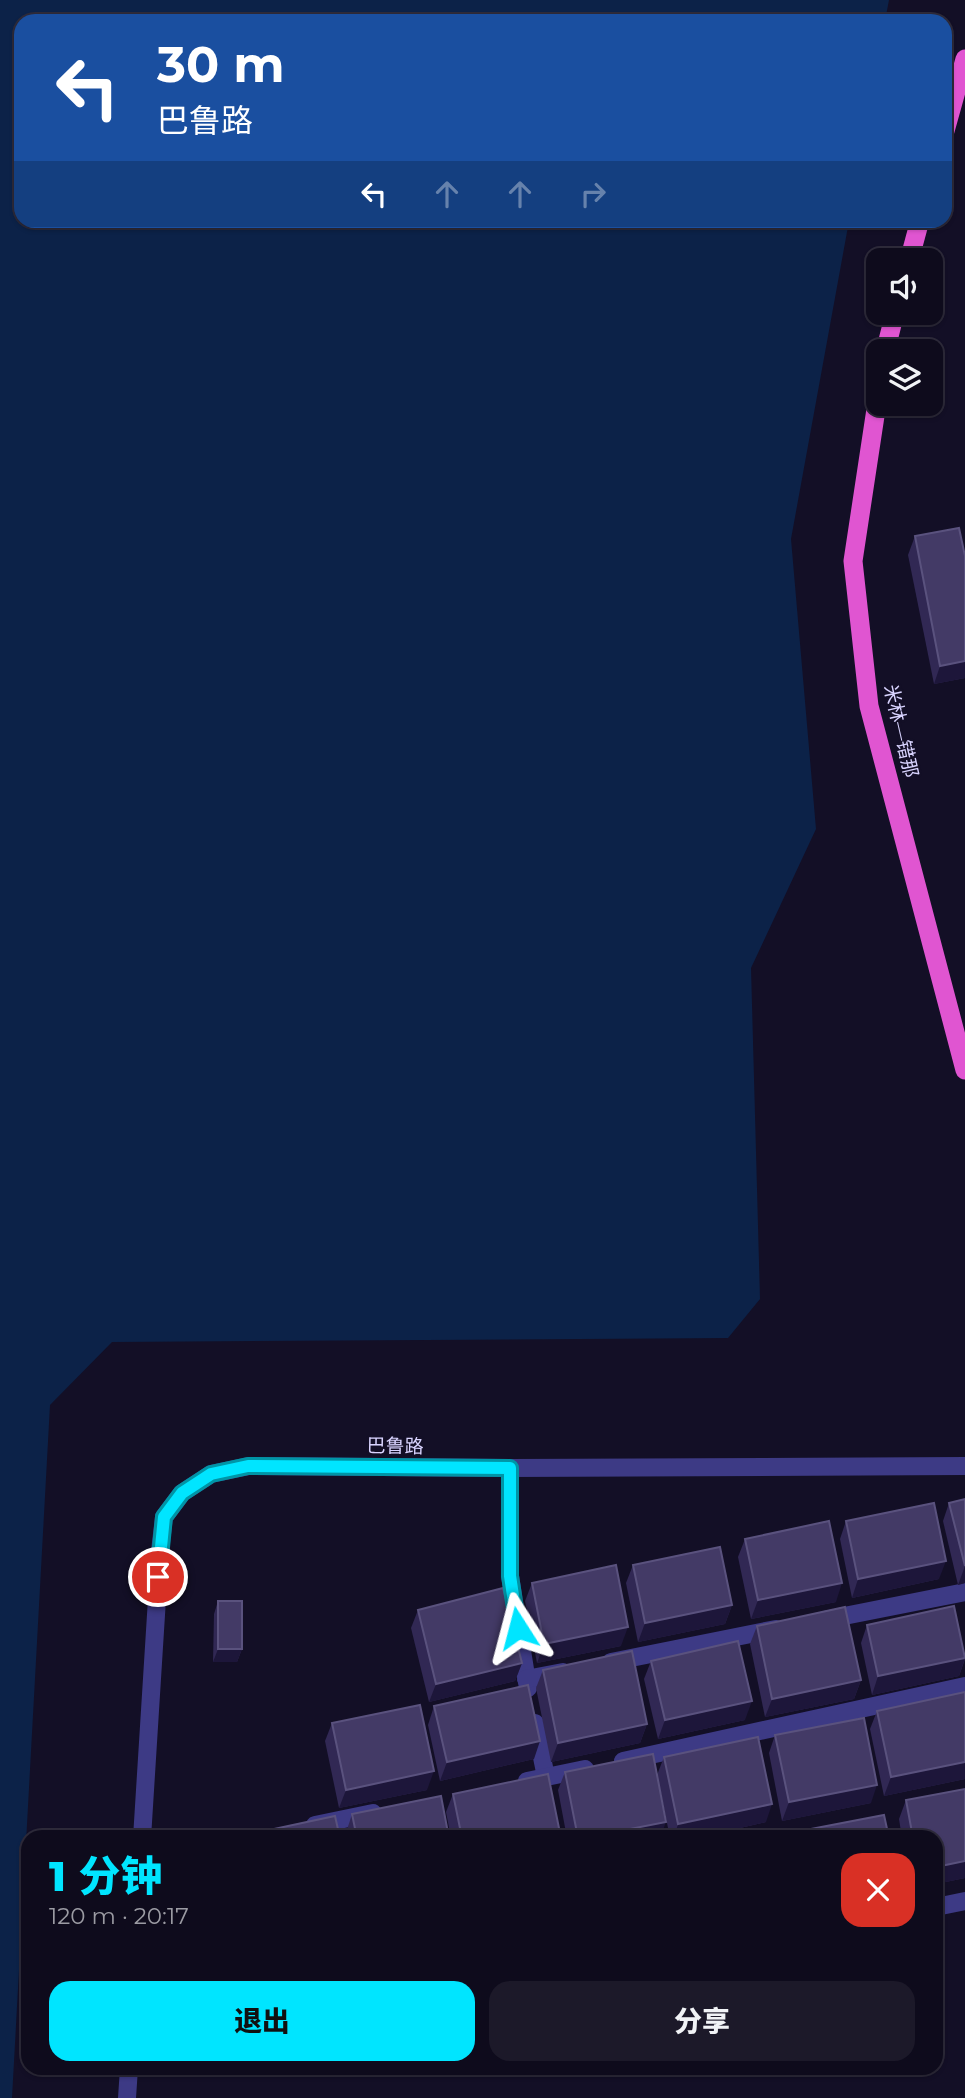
<!DOCTYPE html>
<html lang="zh">
<head>
<meta charset="utf-8">
<style>
  :root { --surface:#0e0b1c; --page:#1c1929; --text:#f1f3f6; --muted:#9b9ba3; --line:#2e2b3b; --accent:#00e5ff }
  body { margin:0; font-family:Montserrat,"Noto Sans SC",sans-serif; background:var(--page); color:var(--text); height:100vh; display:flex; flex-direction:column; font-size:26px; white-space:nowrap }
  * { box-sizing:border-box; margin:0 }
  p { font-size:23px; color:var(--muted) }
  .icon { flex:none; width:38px; height:38px; fill:none; stroke:currentColor; stroke-width:2; stroke-linecap:round; stroke-linejoin:round }
  .map { position:relative; flex:1; overflow:hidden }
  .panel { position:absolute; left:21px; top:1830px; width:922px; height:245px; display:flex; flex-direction:column; background:var(--surface); border-radius:21px; box-shadow:0 2px 5px #0004,0 0 0 2px var(--line) }
  .panel>* { flex:none }
  .hud { position:absolute; left:14px; top:14px; width:938px; height:214px; border-radius:21px; box-shadow:0 2px 5px #0004,0 0 0 2px var(--line); background:#1a4fa0; color:#fff; overflow:hidden }
  .tools { position:absolute; left:866px; top:248px; display:grid; gap:14px }
  .tools a { display:grid; place-items:center; width:77px; height:77px; border-radius:14px; background:var(--surface); box-shadow:0 2px 5px #0004,0 0 0 2px var(--line); font-size:35px }
  .pin { position:absolute; display:grid; place-items:center; width:60px; height:60px; color:#fff; margin:-30px; border:4px solid #fff; border-radius:50%; box-shadow:0 2px 7px #0007 }
  .me { position:absolute; width:77px; margin:-38px; rotate:351deg; stroke-linejoin:round; filter:drop-shadow(0 0 5px #0008) }
  .turn { display:flex; align-items:center; gap:24px; height:147px; padding:0 28px; font-size:32px }
  .turn .icon { width:91px; height:91px; stroke-width:2.5 }
  .turn b { display:block; font-size:49px; line-height:60px }
  .lanes { display:flex; align-items:center; height:66px; padding:0 28px; background:#0003; justify-content:center; gap:35px; direction:ltr }
  .lanes .off { opacity:.35 }
  .round { display:grid; place-items:center; flex:none; width:74px; height:74px; border-radius:21px; background:var(--page) }
  .summary { display:flex; align-items:center; justify-content:space-between; height:119px; padding:0 28px }
  h1 { font-size:42px; font-weight:800; line-height:52px; color:var(--accent) }
  .action { display:flex; gap:14px; margin-top:auto; padding:14px 28px }
  .action a { flex:1; height:80px; border-radius:21px; background:var(--accent); color:#111; font-size:28px; font-weight:800; line-height:80px; text-align:center }
  .action a+a { background:var(--page); color:var(--text) }
  .map>svg:first-child { display:block }
  .water { fill:#0c2248 }
  .lines { fill:none; stroke-linecap:round; stroke-linejoin:round }
  .minor { stroke:#3d3a85; stroke-width:18 }
  .trunk { stroke:#e055d1; stroke-width:19 }
  .wall { fill:#312854 }
  .shaded-wall { fill:#1d163a }
  .building { fill:#433a66; stroke:#5a527e; stroke-width:2 }
  .route-casing { stroke:#0095a6; stroke-width:18 }
  .route { stroke:#00e5ff; stroke-width:12 }
  .labels { text-anchor:middle; dominant-baseline:central; stroke-width:5; stroke-linejoin:round; paint-order:stroke }
  .street-label { font-size:19px; fill:#d9d4ff; stroke:#130f26 }
</style>
</head>
<body>
<div class="map">
<svg width="965" height="2098" viewBox="0 0 965 2098">
  <rect width="100%" height="100%" fill="#130f26"/>
  <!-- water -->
  <path class="water" d="M0,0h889l-4,21h-864v199l828,1 -58,318 25,290 -65,139 9,331 -32,39 -616,4 -62,63 -38,693h-12z"/>
  <g class="lines">
    <!-- minor -->
    <g class="minor">
      <path d="M510,1468v108l18,112"/>
      <path d="M824,1620l141,-28"/>
      <path d="M611,1662l165,-33"/>
      <path d="M526,1679l37,-7"/>
      <path d="M535,1723l11,54"/>
      <path d="M623,1761l342,-75"/>
      <path d="M527,1781l58,-12"/>
      <path d="M315,1825l58,-12"/>
      <path d="M142,1838l18,-287 4,-34 18,-24 29,-19 38,-8 261,2 455,-2"/>
      <path d="M936,1907l29,-6"/>
      <path d="M127,2098l2,-30"/>
    </g>
    <!-- trunk -->
    <g class="trunk">
      <path d="M945,131l20,-72"/>
      <path d="M909,261l11,-41"/>
      <path d="M885,352l10,-39"/>
      <path d="M878,396l-25,165 16,145 96,364"/>
    </g>
  </g>
  <!-- wall -->
  <g class="wall">
    <path d="M915,536l50,142 -31,6 -26,-129z"/>
    <path d="M965,1499v84l-7,2 -15,-64 6,-18z"/>
    <path d="M846,1521l93,58 -87,19 -12,-59z"/>
    <path d="M745,1539l91,63 -85,17 -13,-62z"/>
    <path d="M633,1565l99,40 -7,19 -87,18 -12,-59z"/>
    <path d="M532,1583l89,63 -84,17 -12,-62z"/>
    <path d="M218,1601l24,48 -5,13h-24l1,-48z"/>
    <path d="M418,1610l104,53 -7,18 -86,21 -18,-74z"/>
    <path d="M867,1625l98,30v4l-6,17 -87,19 -11,-52z"/>
    <path d="M757,1626l104,54 -7,19 -89,18 -15,-73z"/>
    <path d="M651,1661l94,59 -87,19 -14,-60z"/>
    <path d="M543,1670l104,54 -7,19 -89,19 -15,-74z"/>
    <path d="M965,1692v87l-81,17 -14,-67 7,-18z"/>
    <path d="M434,1706l100,53 -94,22 -12,-56z"/>
    <path d="M332,1723l95,67 -88,18 -14,-67z"/>
    <path d="M775,1735l96,68 -89,18 -13,-68z"/>
    <path d="M664,1757l102,65 -70,16h-26l-9,-45 -1,45h-93l-9,-48 7,-18 92,3z"/>
    <path d="M965,1789v89l-29,6v-46h-34l-3,-19 7,-19z"/>
    <path d="M453,1794l108,44h-110l-5,-26z"/>
    <path d="M352,1814l97,24h-102l-1,-5z"/>
  </g>
  <!-- shaded-wall -->
  <g class="shaded-wall">
    <path d="M965,661v17l-31,6 6,-18z"/>
    <path d="M946,1561l-7,18 -87,19 6,-19z"/>
    <path d="M965,1566v17l-7,2z"/>
    <path d="M842,1583l-6,19 -85,17 7,-19z"/>
    <path d="M732,1605l-7,19 -87,18 7,-19z"/>
    <path d="M628,1627l-7,19 -84,17 7,-19z"/>
    <path d="M218,1649h24l-5,13h-24z"/>
    <path d="M965,1658l-6,18 -87,19 6,-19z"/>
    <path d="M522,1663l-7,18 -86,21 7,-18z"/>
    <path d="M861,1680l-7,19 -89,18 7,-18z"/>
    <path d="M752,1701l-7,19 -87,19 7,-19z"/>
    <path d="M647,1724l-7,19 -89,19 7,-19z"/>
    <path d="M540,1741l-6,18 -94,22 7,-19z"/>
    <path d="M965,1762v17l-81,17 7,-19z"/>
    <path d="M434,1771l-7,19 -88,18 7,-18z"/>
    <path d="M877,1785l-6,18 -89,18 7,-19z"/>
    <path d="M772,1804l-6,18 -70,16h-22l4,-14z"/>
    <path d="M666,1822l-6,16h-76z"/>
    <path d="M965,1861v17l-29,6v-17z"/>
  </g>
  <!-- building -->
  <g class="building">
    <path d="M959,528l6,28v105l-25,5 -25,-130z"/>
    <path d="M965,1499v67l-16,-63z"/>
    <path d="M934,1503l12,58 -88,18 -12,-58z"/>
    <path d="M829,1521l13,62 -84,17 -13,-61z"/>
    <path d="M720,1547l12,58 -87,18 -12,-58z"/>
    <path d="M616,1565l12,62 -84,17 -12,-61z"/>
    <path d="M503,1588l19,75 -86,21 -18,-74z"/>
    <rect x="218" y="1601" width="24" height="48"/>
    <path d="M954,1606l11,52 -87,18 -11,-51z"/>
    <path d="M845,1607l16,73 -89,19 -15,-73z"/>
    <path d="M738,1641l14,60 -87,19 -14,-59z"/>
    <path d="M632,1651l15,73 -89,19 -15,-73z"/>
    <path d="M528,1685l12,56 -93,21 -13,-56z"/>
    <path d="M965,1692v70l-74,15 -14,-66z"/>
    <path d="M420,1705l14,66 -88,19 -14,-67z"/>
    <path d="M864,1718l13,67 -88,17 -14,-67z"/>
    <path d="M758,1737l14,67 -94,20 -14,-67z"/>
    <path d="M653,1754l13,68 -82,16h-6l-13,-66z"/>
    <path d="M548,1774l13,64h-99l-9,-44z"/>
    <path d="M965,1789v72l-29,6v-29h-23l-7,-38z"/>
    <path d="M441,1796l8,42h-92l-5,-24z"/>
    <path d="M884,1815l5,23h-93l-1,-6z"/>
    <path d="M335,1816l5,22h-99v-2z"/>
    <path d="M775,1831l1,7h-35z"/>
  </g>
  <g class="lines">
    <defs>
      <path id="route" d="M158,1577l6,-60 18,-24 29,-19 37,-8 262,2v108l8,52"/>
    </defs>
    <!-- route casing -->
    <use href="#route" class="route-casing"/>
    <!-- route -->
    <use href="#route" class="route"/>
  </g>
  <g class="labels">
    <!-- street labels -->
    <g class="street-label">
      <text transform="translate(901 731) rotate(77)">米林—错那</text>
      <text transform="translate(395 1446) rotate(1)">巴鲁路</text>
    </g>
  </g>
</svg>
<div class="tools">
<a><svg class="icon" aria-label="sound" viewBox="0 0 24 24"><path d="M4 9h4l5-4v14l-5-4H4zM17 9q2 3 0 6"/></svg></a>
<a><svg class="icon" aria-label="layers" viewBox="0 0 24 24"><path d="M12 4l9 5-9 5-9-5zM3 14l9 5 9-5"/></svg></a>
</div>
<div class="pin" style="left:158px;top:1577px;background:#d93025"><svg class="icon" aria-label="arrive" viewBox="0 0 24 24"><path d="M6 21V4h12l-3 4 3 4H6"/></svg></div>
<svg class="me" style="left:518px;top:1628px" viewBox="-20 -20 40 40"><path d="M0-17L14 15 0 8-14 15z" fill="#00e5ff" stroke="#fff" stroke-width="4"/></svg>
<div class="hud">
<div class="turn"><svg class="icon" aria-label="left" viewBox="0 0 24 24"><path d="M17 20v-9H6M10 6l-5 5 5 5"/></svg><div><b>30 m</b>巴鲁路</div></div>
<div class="lanes"><svg class="icon" aria-label="left" viewBox="0 0 24 24"><path d="M17 20v-9H6M10 6l-5 5 5 5"/></svg><svg class="icon off" aria-label="ahead" viewBox="0 0 24 24"><path d="M12 20V5M6 11l6-6 6 6"/></svg><svg class="icon off" aria-label="ahead" viewBox="0 0 24 24"><path d="M12 20V5M6 11l6-6 6 6"/></svg><svg class="icon off" aria-label="right" viewBox="0 0 24 24"><path d="M7 20v-9h11M14 6l5 5-5 5"/></svg></div>
</div>
<section class="panel">
<div class="summary"><div><h1>1 分钟</h1><p>120 m · 20:17</p></div><a class="round" style="background:#d93025;color:#fff"><svg class="icon" aria-label="close" viewBox="0 0 24 24"><path d="M6 6l12 12M18 6L6 18"/></svg></a></div>
<div class="action"><a>退出</a><a>分享</a></div>
</section>
</div>
</body>
</html>
